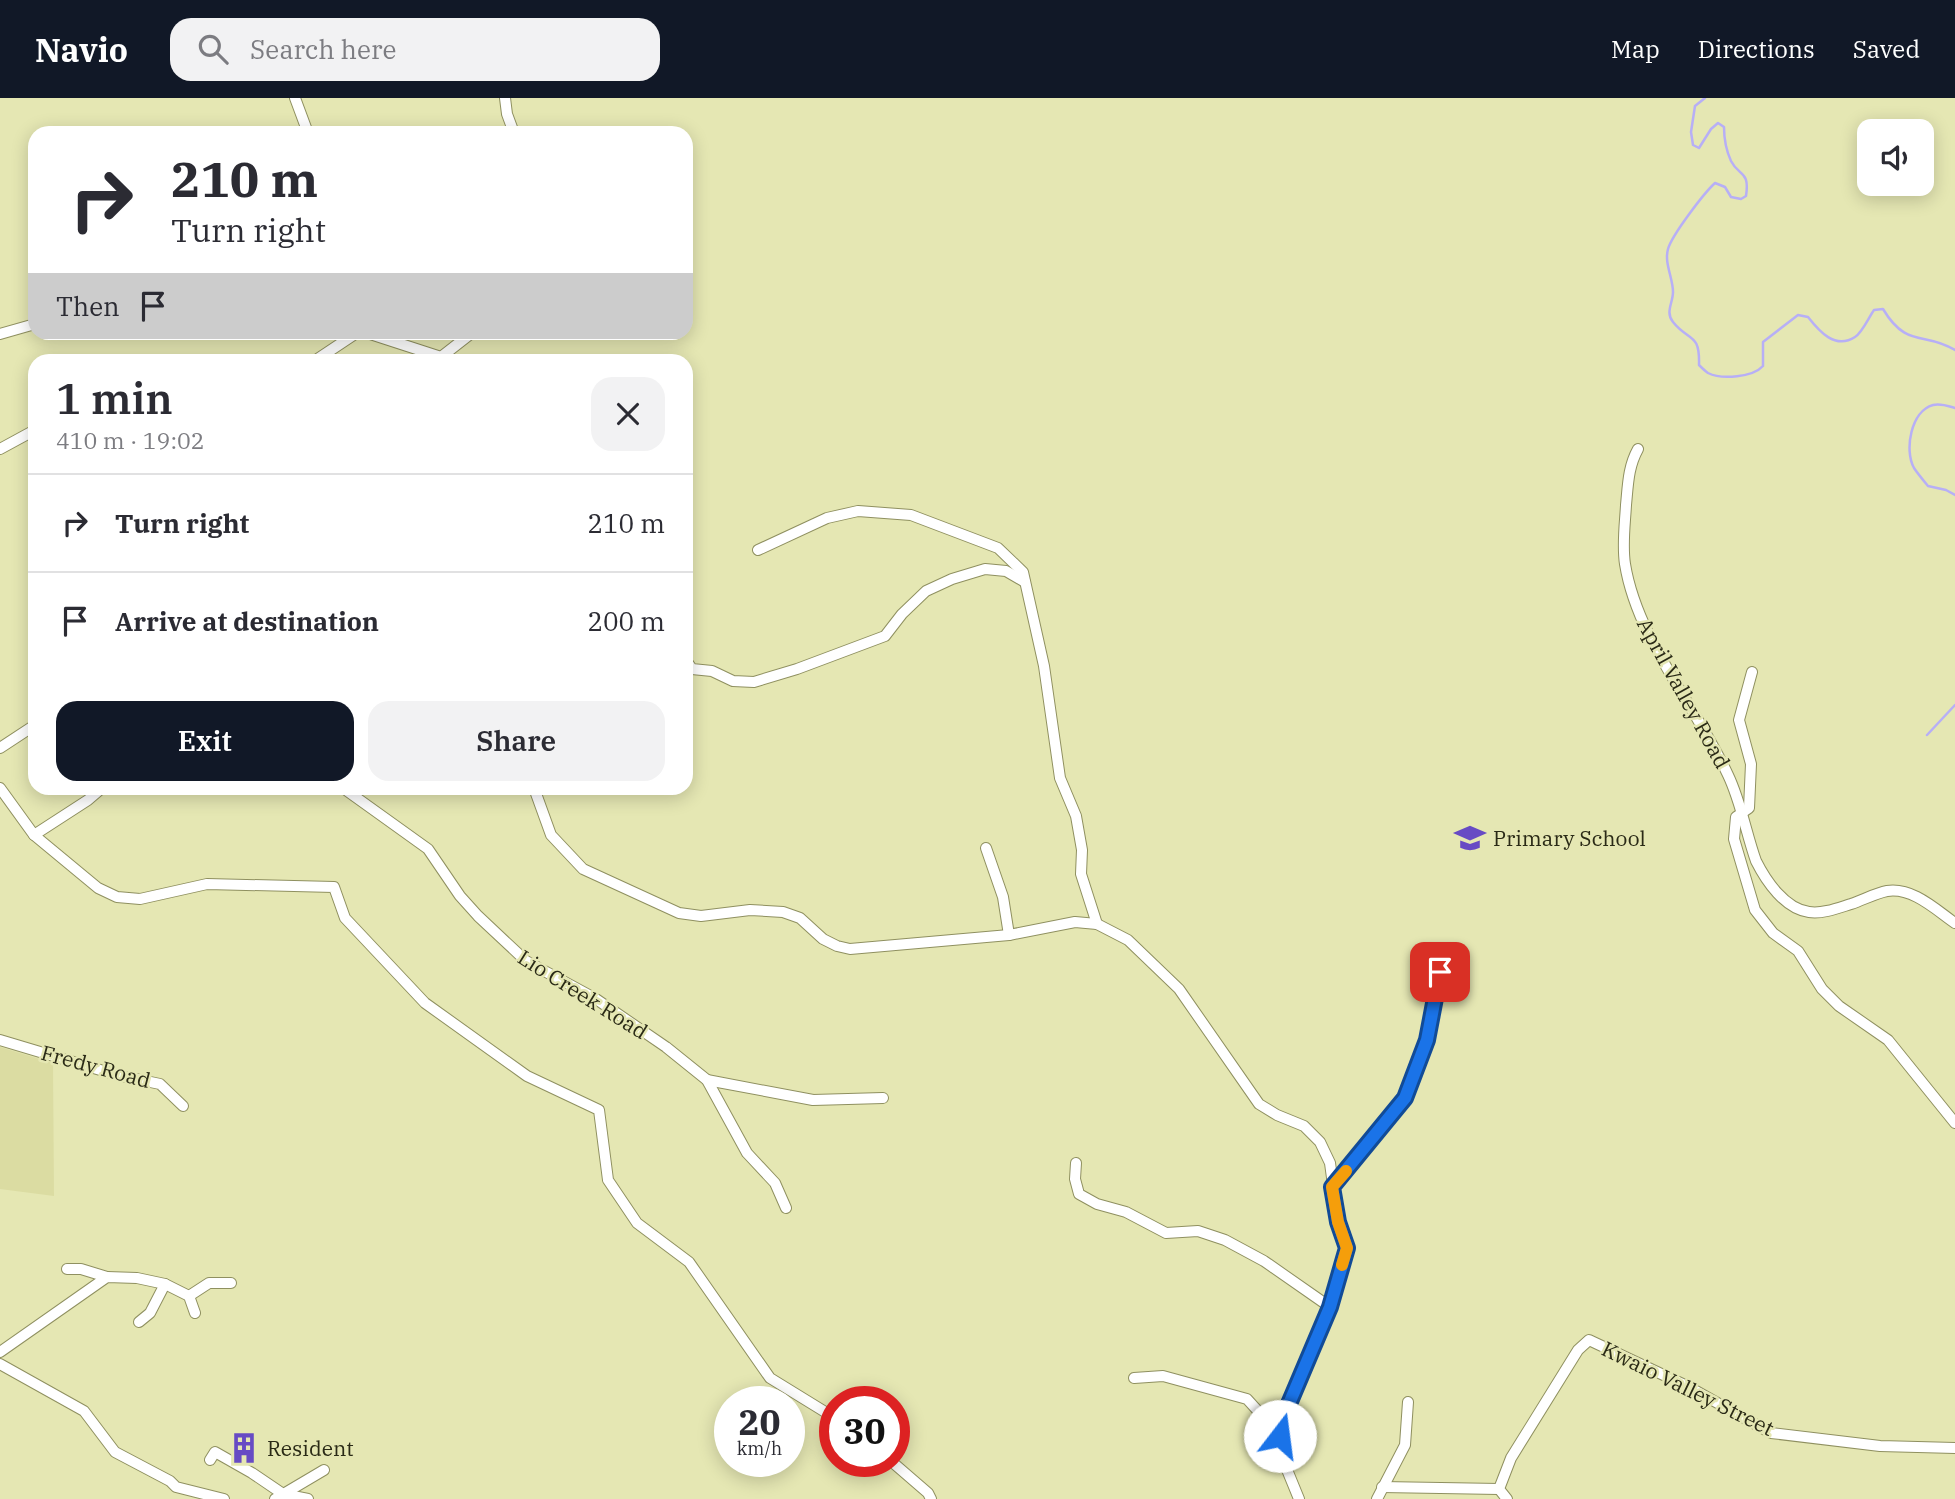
<!DOCTYPE html>
<html lang="en">
<head>
<meta charset="utf-8">
<style>
  :root { --surface:#fff; --page:#f2f2f3; --text:#2b2b33; --muted:#7c7c81; --line:#e1e1e2; --accent:#111827 }
  body { margin:0; font-family:"IBM Plex Serif",serif; background:var(--page); color:var(--text); height:100vh; display:flex; flex-direction:column; font-size:26px; white-space:nowrap }
  * { box-sizing:border-box; margin:0 }
  p { font-size:23px; color:var(--muted) }
  .icon { flex:none; width:38px; height:38px; fill:none; stroke:currentColor; stroke-width:2; stroke-linecap:round; stroke-linejoin:round }
  .map { position:relative; flex:1; overflow:hidden }
  .drawer { position:absolute; left:28px; top:256px; width:665px; height:441px; display:flex; flex-direction:column; background:var(--surface); border-radius:21px; box-shadow:0 4px 18px #0003 }
  .drawer>* { flex:none }
  .hud { position:absolute; left:28px; top:28px; width:665px; height:214px; border-radius:21px; box-shadow:0 4px 18px #0003; background:#fff; color:var(--text); overflow:hidden }
  .buttons { position:absolute; left:1857px; top:21px; display:grid; gap:14px }
  .buttons a { display:grid; place-items:center; width:77px; height:77px; border-radius:14px; background:var(--surface); box-shadow:0 4px 18px #0003; font-size:35px }
  .speed { position:absolute; left:714px; top:1288px; display:flex; gap:14px; font-size:35px; font-weight:700; text-align:center }
  .speed>* { display:grid; place-content:center; width:91px; height:91px; border-radius:50%; background:var(--surface); box-shadow:0 4px 18px #0003; line-height:1 }
  .speed small { font-size:18px; font-weight:400 }
  .speed .limit { border:10px solid #d22; background:#fff; color:#111 }
  .pin { position:absolute; display:grid; place-items:center; width:60px; height:60px; color:#fff; margin:-30px; border-radius:14px; box-shadow:0 4px 10px #0006 }
  .me { position:absolute; width:77px; margin:-38px; rotate:15deg; stroke-linejoin:round; filter:drop-shadow(0 0 5px #0008) }
  .turn { display:flex; align-items:center; gap:24px; height:147px; padding:0 28px; font-size:32px }
  .turn .icon { width:91px; height:91px; stroke-width:2.5 }
  .turn b { display:block; font-size:49px; line-height:60px }
  .then { display:flex; align-items:center; height:66px; padding:0 28px; background:#0003; gap:14px; font-size:26px }
  .round { display:grid; place-items:center; flex:none; width:74px; height:74px; border-radius:21px; background:var(--page) }
  .overview { display:flex; align-items:center; justify-content:space-between; height:119px; padding:0 28px }
  h1 { font-size:42px; font-weight:600; line-height:52px }
  .primary-button { display:flex; gap:14px; margin-top:auto; padding:14px 28px }
  .primary-button a { flex:1; height:80px; border-radius:21px; background:var(--accent); color:#fff; font-size:28px; font-weight:600; line-height:80px; text-align:center }
  .primary-button a+a { background:var(--page); color:var(--text) }
  ul { padding:0; list-style:none }
  li { display:flex; align-items:center; gap:21px; height:98px; padding:0 28px; border-top:2px solid var(--line) }
  li div { flex:1 }
  li b { display:block; font-size:26px }
  li em { font-style:normal }
  header { display:flex; align-items:center; gap:42px; box-sizing:border-box; height:98px; padding:0 35px; background:var(--accent); color:#fff }
  header strong { font-size:33px }
  nav { display:flex; gap:38px; margin-inline-start:auto; font-size:24px }
  .search { width:490px; height:63px; background:var(--page); display:flex; align-items:center; gap:18px; box-sizing:border-box; padding:0 24px; border-radius:21px; color:var(--muted); font-size:26px }
  .map>svg:first-child { display:block }
  .built { fill:#dbdca2 }
  .lines { fill:none; stroke-linecap:round; stroke-linejoin:round }
  .stream { stroke:#b7aff6; stroke-width:2.5 }
  .minor-casing { stroke:#8f9060; stroke-width:12 }
  .minor { stroke:#fff; stroke-width:10 }
  .route-casing { stroke:#114b97; stroke-width:18 }
  .route { stroke:#1a73e8; stroke-width:12 }
  .slow { stroke:#f59e0b; stroke-width:12 }
  .labels { text-anchor:middle; dominant-baseline:central; stroke-width:5; stroke-linejoin:round; paint-order:stroke }
  .street-label { font-size:21px; fill:#2a2a16; stroke:#e5e7b3 }
  .poi-label { font-size:21px; fill:#2a2a16; stroke:#e5e7b3; text-anchor:start }
</style>
</head>
<body>
<header>
<strong>Navio</strong>
<div class="search"><svg class="icon" aria-label="search" viewBox="0 0 24 24"><circle cx="10" cy="10" r="6"/><path d="M15 15l6 6"/></svg>Search here</div>
<nav><a>Map</a><a>Directions</a><a>Saved</a></nav>
</header>
<div class="map">
<svg width="1955" height="1401" viewBox="0 0 1955 1401">
  <rect width="100%" height="100%" fill="#e5e7b3"/>
  <!-- built -->
  <path class="built" d="M0,949l53,16 1,133 -54,-7z"/>
  <g class="lines">
    <!-- stream -->
    <g class="stream">
      <path d="M1705,0l-10,8 -4,26 2,13 6,3 12,-19 7,-6 6,4c0,12 2,23 7,34 8,16 19,9 15,35l-5,3 -10,-2 -6,-10 -10,-4c-11,10 -43,52 -47,66 -4,14 5,29 5,43 0,11 -8,20 0,30 16,20 27,10 26,43 3,3 6,6 9,8 14,7 45,4 55,-7v-24l35,-27 10,2c11,14 27,33 47,20 7,-4 14,-20 19,-27l9,-1c24,40 41,22 72,41"/>
      <path d="M1955,310c-7,-2 -14,-5 -22,-3 -22,6 -29,45 -19,63 4,6 9,12 14,18l18,4 9,5"/>
      <path d="M1927,637l28,-30"/>
    </g>
    <defs>
      <g id="minor">
        <path d="M295,0l13,35"/>
        <path d="M505,0l2,16 7,19"/>
        <path d="M364,234l77,25"/>
        <path d="M0,236l35,-10"/>
        <path d="M441,259l32,-25"/>
        <path d="M316,262l42,-28"/>
        <path d="M0,351l35,-19"/>
        <path d="M1638,351c-10,18 -10,36 -12,56 -1,19 -4,40 -1,59 12,75 71,142 103,211 13,27 18,58 28,86 10,20 29,48 53,51 14,2 29,-4 42,-8 12,-4 25,-11 36,-13 26,-4 49,19 68,32"/>
        <path d="M758,452l69,-32 31,-7 53,4 87,33 25,24 21,94 16,112 16,38 6,34 -1,24 16,50"/>
        <path d="M686,562l6,9 20,2 21,10 21,1 43,-13 88,-33 17,-22 24,-23 26,-12 33,-10 21,2 19,11"/>
        <path d="M1752,574l-13,48 12,44 -2,44 -13,9 -2,22 21,71 18,23 25,18 24,38 17,17 49,34 67,83"/>
        <path d="M0,650l35,-23"/>
        <path d="M0,690l34,47 64,53 19,9 23,2 67,-15 127,3 11,31 80,85 102,73 72,34 9,70 29,43 52,39 81,116 65,40"/>
        <path d="M343,690l85,61 32,47 18,20 48,45 70,38 70,48 41,33 40,73 28,30 11,25"/>
        <path d="M534,690l17,47 32,34 96,44 22,3 49,-6 33,2 17,6 23,21 14,7 13,3 159,-14 66,-13 22,2 31,16 51,49 80,115 18,11 27,11 16,16 10,21 8,59 9,26 -17,59 -47,111 -2,37 18,44"/>
        <path d="M34,737l54,-35 14,-12"/>
        <path d="M986,750l17,49 6,38"/>
        <path d="M0,942l117,35 43,9 23,22"/>
        <path d="M707,982l106,20 70,-2"/>
        <path d="M1076,1065l-1,16 4,15 18,10 29,8 40,21 32,-2 27,9 39,21 66,46"/>
        <path d="M1332,1089l73,-89 22,-58 13,-68"/>
        <path d="M67,1171h14l26,8"/>
        <path d="M189,1198l20,-13h22"/>
        <path d="M139,1224l11,-9 15,-29"/>
        <path d="M0,1254l107,-75 30,1 28,6 24,12 6,17"/>
        <path d="M0,1266l84,47 31,41 55,29 6,6 48,12"/>
        <path d="M1134,1280l29,-2 84,23 20,22 15,8"/>
        <path d="M210,1362l5,-8 37,21 31,21 25,5"/>
        <path d="M891,1363l37,32 3,6"/>
        <path d="M1382,1389l117,2"/>
        <path d="M275,1401l49,-29"/>
        <path d="M1377,1401l28,-54 3,-43"/>
        <path d="M1507,1401l-8,-10 12,-31 67,-108 11,-10 100,47 82,46 109,13 75,2"/>
      </g>
    </defs>
    <!-- minor casing -->
    <use href="#minor" class="minor-casing"/>
    <!-- minor -->
    <use href="#minor" class="minor"/>
  </g>
  <g class="lines">
    <defs>
      <path id="route" d="M1280,1338l3,-18 47,-111 17,-59 -9,-26 -6,-35 73,-89 22,-58 13,-68"/>
    </defs>
    <!-- route casing -->
    <use href="#route" class="route-casing"/>
    <!-- route -->
    <use href="#route" class="route"/>
    <!-- slow -->
    <path class="slow" d="M1342,1167l5,-17 -9,-26 -6,-35 14,-16"/>
  </g>
  <!-- icons -->
  <defs>
    <symbol id="school-bare" viewBox="-9 -9 18 18"><path d="M0-5L7-2L0 1L-7-2ZM-4 1L0 2.5L4 1V4Q0 6-4 4Z" fill="#674bc4" stroke="#e5e7b3" stroke-width="2.5" paint-order="stroke"/></symbol>
    <symbol id="building-bare" viewBox="-9 -9 18 18"><path d="M-4-6H4V6H1V3H-1V6H-4ZM-2.5-4.3h1.7v1.8h-1.7ZM.8-4.3h1.7v1.8H.8ZM-2.5-1h1.7V.8h-1.7ZM.8-1h1.7V.8H.8Z" fill="#674bc4" stroke="#e5e7b3" stroke-width="2.5" paint-order="stroke"/></symbol>
  </defs>
  <g fill-rule="evenodd">
    <use href="#school-bare" x="1448" y="718" width="44" height="44"/>
    <use href="#building-bare" x="222" y="1328" width="44" height="44"/>
  </g>
  <g class="labels">
    <!-- street labels -->
    <g class="street-label">
      <text transform="translate(1684 595) rotate(61)">April Valley Road</text>
      <text transform="translate(583 896) rotate(32)">Lio Creek Road</text>
      <text transform="translate(96 968) rotate(15)">Fredy Road</text>
      <text transform="translate(1688 1290) rotate(26)">Kwaio Valley Street</text>
    </g>
    <!-- poi labels -->
    <g class="poi-label">
      <text x="1493" y="740">Primary School</text>
      <text x="267" y="1350">Resident</text>
    </g>
  </g>
</svg>
<div class="buttons">
<a><svg class="icon" aria-label="sound" viewBox="0 0 24 24"><path d="M4 9h4l5-4v14l-5-4H4zM17 9q2 3 0 6"/></svg></a>
</div>
<div class="speed"><div>20<small>km/h</small></div><div class="limit">30</div></div>
<div class="pin" style="left:1440px;top:874px;background:#d93025"><svg class="icon" aria-label="arrive" viewBox="0 0 24 24"><path d="M6 21V4h12l-3 4 3 4H6"/></svg></div>
<svg class="me" style="left:1280px;top:1338px" viewBox="-20 -20 40 40"><circle r="19" fill="#fff"/><path d="M0-13L10 11 0 6-10 11z" fill="#1a73e8"/></svg>
<div class="hud">
<div class="turn"><svg class="icon" aria-label="right" viewBox="0 0 24 24"><path d="M7 20v-9h11M14 6l5 5-5 5"/></svg><div><b>210 m</b>Turn right</div></div>
<div class="then">Then<svg class="icon" aria-label="arrive" viewBox="0 0 24 24"><path d="M6 21V4h12l-3 4 3 4H6"/></svg></div>
</div>
<section class="drawer">
<div class="overview"><div><h1>1 min</h1><p>410 m · 19:02</p></div><a class="round"><svg class="icon" aria-label="close" viewBox="0 0 24 24"><path d="M6 6l12 12M18 6L6 18"/></svg></a></div>
<ul>
<li><svg class="icon" aria-label="right" viewBox="0 0 24 24"><path d="M7 20v-9h11M14 6l5 5-5 5"/></svg><div><b>Turn right</b></div><em>210 m</em></li>
<li><svg class="icon" aria-label="arrive" viewBox="0 0 24 24"><path d="M6 21V4h12l-3 4 3 4H6"/></svg><div><b>Arrive at destination</b></div><em>200 m</em></li>
</ul>
<div class="primary-button"><a>Exit</a><a>Share</a></div>
</section>
</div>
</body>
</html>
